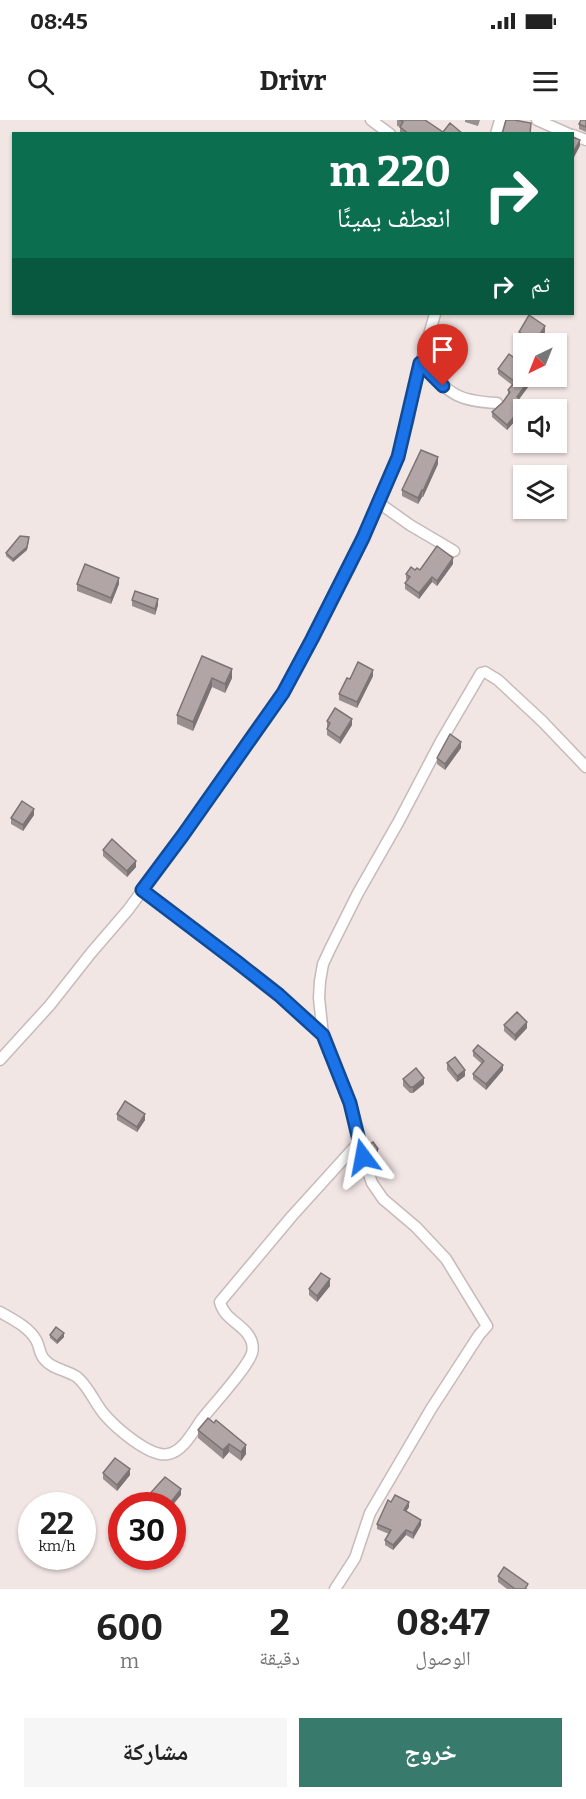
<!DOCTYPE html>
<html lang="ar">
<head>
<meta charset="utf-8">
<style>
  :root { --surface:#fff; --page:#f6f6f6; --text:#222; --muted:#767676; --accent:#387a6b }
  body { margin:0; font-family:Bitter,"Noto Naskh Arabic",serif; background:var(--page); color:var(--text); direction:rtl; height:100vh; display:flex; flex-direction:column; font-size:22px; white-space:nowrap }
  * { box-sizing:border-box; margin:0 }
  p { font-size:20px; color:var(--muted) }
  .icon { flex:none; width:33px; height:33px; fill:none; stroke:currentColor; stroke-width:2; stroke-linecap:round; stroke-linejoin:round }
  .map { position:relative; height:1469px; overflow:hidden; direction:ltr }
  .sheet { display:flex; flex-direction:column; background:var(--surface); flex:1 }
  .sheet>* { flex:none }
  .guide { position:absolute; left:12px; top:12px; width:562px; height:183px; border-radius:0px; box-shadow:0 2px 4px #0004; direction:rtl; background:#0b6e4f; color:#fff; overflow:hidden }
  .needle { width:39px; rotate:223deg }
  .fabs { position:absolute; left:513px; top:213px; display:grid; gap:12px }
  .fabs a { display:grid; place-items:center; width:54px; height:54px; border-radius:0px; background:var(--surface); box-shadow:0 2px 4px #0004; font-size:30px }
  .speed { position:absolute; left:18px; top:1372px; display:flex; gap:12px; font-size:30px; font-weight:700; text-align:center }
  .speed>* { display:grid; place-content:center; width:78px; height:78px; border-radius:50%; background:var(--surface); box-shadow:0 2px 4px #0004; line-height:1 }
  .speed small { font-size:15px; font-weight:400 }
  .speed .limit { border:9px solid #d22; background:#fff; color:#111 }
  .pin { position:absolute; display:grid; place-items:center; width:51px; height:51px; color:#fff; margin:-62px -26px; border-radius:50% 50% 50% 0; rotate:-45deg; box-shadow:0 0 6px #0007 }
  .pin .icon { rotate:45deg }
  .me { position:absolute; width:66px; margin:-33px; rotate:347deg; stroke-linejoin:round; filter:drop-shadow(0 0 4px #0008) }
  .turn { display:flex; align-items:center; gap:21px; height:126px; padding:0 24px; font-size:27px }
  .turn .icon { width:78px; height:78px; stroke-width:2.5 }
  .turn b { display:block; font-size:42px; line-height:51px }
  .then { display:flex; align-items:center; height:57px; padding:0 24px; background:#0003; gap:12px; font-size:22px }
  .eta { display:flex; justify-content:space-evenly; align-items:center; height:102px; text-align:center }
  .eta b { font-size:36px; font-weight:700; line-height:42px }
  .cta { display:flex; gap:12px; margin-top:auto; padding:12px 24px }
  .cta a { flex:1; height:69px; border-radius:0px; background:var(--accent); color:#fff; font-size:24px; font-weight:700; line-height:69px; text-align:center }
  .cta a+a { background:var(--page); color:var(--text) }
  .status { display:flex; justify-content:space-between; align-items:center; height:42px; padding:0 30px; background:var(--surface); direction:ltr }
  .status svg { height:16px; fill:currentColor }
  header { display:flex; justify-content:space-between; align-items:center; height:78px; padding:0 24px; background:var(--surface); font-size:27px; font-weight:700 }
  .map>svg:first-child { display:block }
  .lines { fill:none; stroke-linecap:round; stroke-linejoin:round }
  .minor-casing { stroke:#c6bbba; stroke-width:13 }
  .minor { stroke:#fff; stroke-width:10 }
  .wall { fill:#988f8e }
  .shaded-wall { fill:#7c7474 }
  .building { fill:#b1a6a5; stroke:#7c7474; stroke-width:1.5 }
  .route-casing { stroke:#114b97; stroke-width:15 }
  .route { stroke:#1a73e8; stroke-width:10 }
</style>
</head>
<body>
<div class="status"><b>08:45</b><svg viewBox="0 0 49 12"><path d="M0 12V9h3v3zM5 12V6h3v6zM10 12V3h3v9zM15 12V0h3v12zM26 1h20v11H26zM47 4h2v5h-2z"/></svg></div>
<header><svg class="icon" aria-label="menu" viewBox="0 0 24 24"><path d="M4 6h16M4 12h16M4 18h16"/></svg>Drivr<svg class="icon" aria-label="search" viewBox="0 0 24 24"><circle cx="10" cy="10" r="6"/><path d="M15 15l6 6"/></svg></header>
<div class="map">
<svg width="586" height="1469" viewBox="0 0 586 1469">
  <rect width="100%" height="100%" fill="#f2e6e5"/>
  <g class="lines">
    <defs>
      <g id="minor">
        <path d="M371,0l19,14"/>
        <path d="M537,0l32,14"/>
        <path d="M496,14l4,-14"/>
        <path d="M573,15l13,5"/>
        <path d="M420,243c29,29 34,38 77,40"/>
        <path d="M379,383l31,22 44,26"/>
        <path d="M142,770l95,72 42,33 44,40 27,68 13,54 9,26 11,16 33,28 30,32 41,67 -8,9 -48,74 -61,104 -15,45 -20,31"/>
        <path d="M323,915l-4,-37 1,-17 3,-17 7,-15 28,-56 41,-72 42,-80 40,-68 4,-1 13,8 44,41 44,46"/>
        <path d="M0,940l50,-55 41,-52 37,-43 55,-75 100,-143 29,-53 38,-72 24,-52 24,-58 10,-36 7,-38 20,-69"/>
        <path d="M0,1192c12,7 29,15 36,28 4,6 3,15 9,20 7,9 22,10 32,17 12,10 17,25 27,37 11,13 46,44 64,40 15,-2 26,-24 34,-35 11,-14 46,-52 50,-66 2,-8 0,-14 -6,-21 -9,-10 -23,-16 -26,-30l72,-86 68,-75"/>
      </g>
    </defs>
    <!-- minor casing -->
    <use href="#minor" class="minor-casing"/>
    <!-- minor -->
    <use href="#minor" class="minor"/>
  </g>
  <!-- wall -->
  <g class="wall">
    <path d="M397,0h28l18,12 20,2h-63v-7l-3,-1z"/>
    <path d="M465,0h15l-2,6 -13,-4z"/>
    <path d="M586,0v12l-7,-3v-5z"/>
    <path d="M519,212h26l-7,12h-10l-9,-6z"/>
    <path d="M498,249l36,7v3l-15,20 6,10 -18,21 -15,-13v-5l11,-10 5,-7v-5l4,-5 -14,-11z"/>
    <path d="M438,344l-15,33h-1l-4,7 -16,-8v-6z"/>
    <path d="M29,420l-2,10 -14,12 -7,-6v-3z"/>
    <path d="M453,444l-16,22 -5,-4 -13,17 -14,-10v-6l2,-3 -1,-1v-5l9,-4h5z"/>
    <path d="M77,464h42l-8,20 -34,-13z"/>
    <path d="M132,480l26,5 -3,10 -23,-9z"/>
    <path d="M202,536l30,22 -7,15 -13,-6 -19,44 -16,-7v-9z"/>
    <path d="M373,556l-16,32 -18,-8v-6l11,-15z"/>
    <path d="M327,601l25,4 -12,19 -13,-9v-6l1,-1 -1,-1z"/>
    <path d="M461,628l-16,22 -8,-6v-6z"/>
    <path d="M34,695l-11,16 -12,-7v-6z"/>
    <path d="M103,730l33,17 -9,10 -24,-21z"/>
    <path d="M504,905l23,3 -12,13 -11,-10z"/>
    <path d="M473,931l30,19 -17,20 -13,-11v-5l9,-10 -9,-8z"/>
    <path d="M447,943l18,13 -8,6 -10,-12z"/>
    <path d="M403,959l21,5 -11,9h-3l-7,-7z"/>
    <path d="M117,994l28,6 -8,12 -20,-12z"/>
    <path d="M330,1166l-13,16 -8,-7v-6z"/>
    <path d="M50,1215l14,2 -7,7 -7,-6z"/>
    <path d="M208,1298l38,36 -5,7 -12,-9 -6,7 -25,-21v-8z"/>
    <path d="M103,1353l27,2 -13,16 -14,-12z"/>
    <path d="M391,1382l18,5 -3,4 15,14 -8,14 -7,-4 -13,15 -8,-5v-5l4,-6 -12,-5v-5z"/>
    <path d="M498,1456l30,13h-21l-9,-7z"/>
  </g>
  <!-- shaded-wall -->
  <g class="shaded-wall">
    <path d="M580,20v6l-7,13v-6z"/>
    <path d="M545,206v6l-7,12h-3v-2z"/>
    <path d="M532,256h2v3l-17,23v-5z"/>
    <path d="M525,284v5l-1,1v1l-17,19v-5z"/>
    <path d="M438,337v7l-15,33v-6z"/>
    <path d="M422,370v7l-4,7v-6z"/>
    <path d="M29,417l-2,13 -14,12v-3z"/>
    <path d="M453,438v6l-16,22v-5z"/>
    <path d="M432,457v5l-13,17v-6z"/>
    <path d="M119,458v6l-8,20v-6z"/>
    <path d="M158,479v6l-3,10v-6z"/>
    <path d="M232,549v9l-7,15v-9z"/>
    <path d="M373,550v6l-16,32v-6z"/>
    <path d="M212,558v9l-19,44v-9z"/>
    <path d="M352,599v6l-12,19v-6z"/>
    <path d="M461,622v6l-16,22v-6z"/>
    <path d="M34,689v6l-11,16v-6z"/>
    <path d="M136,741v6l-9,10v-6z"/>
    <path d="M527,902v6l-12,13v-6z"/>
    <path d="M503,945v5l-17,20v-6z"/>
    <path d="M465,950v6l-8,6v-6z"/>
    <path d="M424,958v6l-11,9v-6z"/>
    <path d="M145,994v6l-8,12v-5z"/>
    <path d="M378,1029v3l-7,6v-3z"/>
    <path d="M330,1159v7l-13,16v-6z"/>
    <path d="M64,1213v4l-7,7v-3z"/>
    <path d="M229,1324v8l-6,7v-9z"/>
    <path d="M246,1325v9l-5,7v-9z"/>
    <path d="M130,1349v6l-13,16v-6z"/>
    <path d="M181,1369v6l-9,11h-4z"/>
    <path d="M409,1382v5l-5,8v-5z"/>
    <path d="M421,1400v5l-8,14v-6z"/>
    <path d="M406,1410v5l-13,15v-5z"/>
  </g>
  <!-- building -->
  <g class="building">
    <path d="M400,0h25l18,12 7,-9 13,11h-54l-9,-7 3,-5z"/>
    <path d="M506,0h8l17,3 -1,11h-29l2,-3z"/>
    <path d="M581,0h5v7l-7,-3z"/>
    <path d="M573,17l7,3 -7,13z"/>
    <path d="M529,195l16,11 -10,16 -16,-10z"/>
    <path d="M509,234l15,11v11h8l-15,21 8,7 -18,21 -15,-13 11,-10 7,-10 -2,-2 7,-8 -17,-13z"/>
    <path d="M421,330l17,7 -15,34 -1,-1 -4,8 -16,-8z"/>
    <path d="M20,416l9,1 -2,10 -14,12 -7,-6z"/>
    <path d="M437,426l16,12 -16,23 -5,-4 -13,16 -14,-10 5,-6 -4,-3 5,-7 4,3 2,-2 3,2z"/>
    <path d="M85,444l34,14 -8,20 -34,-14z"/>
    <path d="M135,471l23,8 -3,10 -23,-9z"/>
    <path d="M202,536l30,13 -7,15 -13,-6 -19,44 -16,-7z"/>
    <path d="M358,542l15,8 -16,32 -18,-8 8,-16 3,1z"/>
    <path d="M335,588l17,11 -12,19 -13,-9 3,-6 -3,-2z"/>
    <path d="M450,614l11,8 -16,22 -8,-6z"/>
    <path d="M22,681l12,8 -11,16 -12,-7z"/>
    <path d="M112,719l24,22 -9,10 -24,-21z"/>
    <path d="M517,892l10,10 -12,13 -11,-10z"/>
    <path d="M478,925l25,20 -17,19 -13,-10 11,-13 -11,-10z"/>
    <path d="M455,937l10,13 -8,6 -10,-13z"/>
    <path d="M416,948l8,10 -11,9h-3l-7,-8z"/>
    <path d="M125,981l20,13 -8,13 -20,-13z"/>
    <path d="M373,1022l5,7 -7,6 -2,-10z"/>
    <path d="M321,1153l9,6 -13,17 -8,-7z"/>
    <path d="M56,1207l8,6 -7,8 -7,-6z"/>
    <path d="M208,1298l6,5 2,-3 30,25 -5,7 -12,-8 -6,6 -25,-20z"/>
    <path d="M115,1338l15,11 -13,16 -14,-12z"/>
    <path d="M165,1357l16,12 -13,17h-25l5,-6 -2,-2z"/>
    <path d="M395,1375l14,7 -5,8 17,10 -8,13 -7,-3 -13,15 -8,-5 6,-10 -14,-6 11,-24 3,2z"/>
    <path d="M504,1447l24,17 -3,5h-10l-17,-13z"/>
  </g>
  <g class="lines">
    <defs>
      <path id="route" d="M363,1037l-13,-54 -27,-68 -44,-40 -42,-33 -95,-72 41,-55 100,-142 29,-54 51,-101 35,-81 22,-94 23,23"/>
    </defs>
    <!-- route casing -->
    <use href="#route" class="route-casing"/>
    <!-- route -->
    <use href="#route" class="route"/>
  </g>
</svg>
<div class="fabs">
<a><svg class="needle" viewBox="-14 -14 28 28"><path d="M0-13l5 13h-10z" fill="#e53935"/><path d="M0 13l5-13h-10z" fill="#767676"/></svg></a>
<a><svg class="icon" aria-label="sound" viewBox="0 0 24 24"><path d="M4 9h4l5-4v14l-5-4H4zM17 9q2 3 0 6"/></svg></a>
<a><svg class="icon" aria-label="layers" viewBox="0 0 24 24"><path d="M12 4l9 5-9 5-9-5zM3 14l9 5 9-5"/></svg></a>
</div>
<div class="speed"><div>22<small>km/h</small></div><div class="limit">30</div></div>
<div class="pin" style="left:443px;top:266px;background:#d93025"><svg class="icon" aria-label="arrive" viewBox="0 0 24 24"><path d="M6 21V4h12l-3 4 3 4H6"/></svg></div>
<svg class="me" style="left:363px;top:1037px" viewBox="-20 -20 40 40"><path d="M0-17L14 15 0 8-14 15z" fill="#1a73e8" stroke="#fff" stroke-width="4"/></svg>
<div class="guide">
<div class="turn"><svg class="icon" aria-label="right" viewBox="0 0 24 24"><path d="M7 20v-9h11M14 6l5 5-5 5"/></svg><div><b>220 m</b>انعطف يمينًا</div></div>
<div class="then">ثم<svg class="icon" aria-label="right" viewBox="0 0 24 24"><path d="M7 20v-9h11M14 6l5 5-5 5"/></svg></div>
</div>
</div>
<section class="sheet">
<div class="eta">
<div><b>08:47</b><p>الوصول</p></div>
<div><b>2</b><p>دقيقة</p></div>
<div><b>600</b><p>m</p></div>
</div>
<div class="cta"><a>خروج</a><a>مشاركة</a></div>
</section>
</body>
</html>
